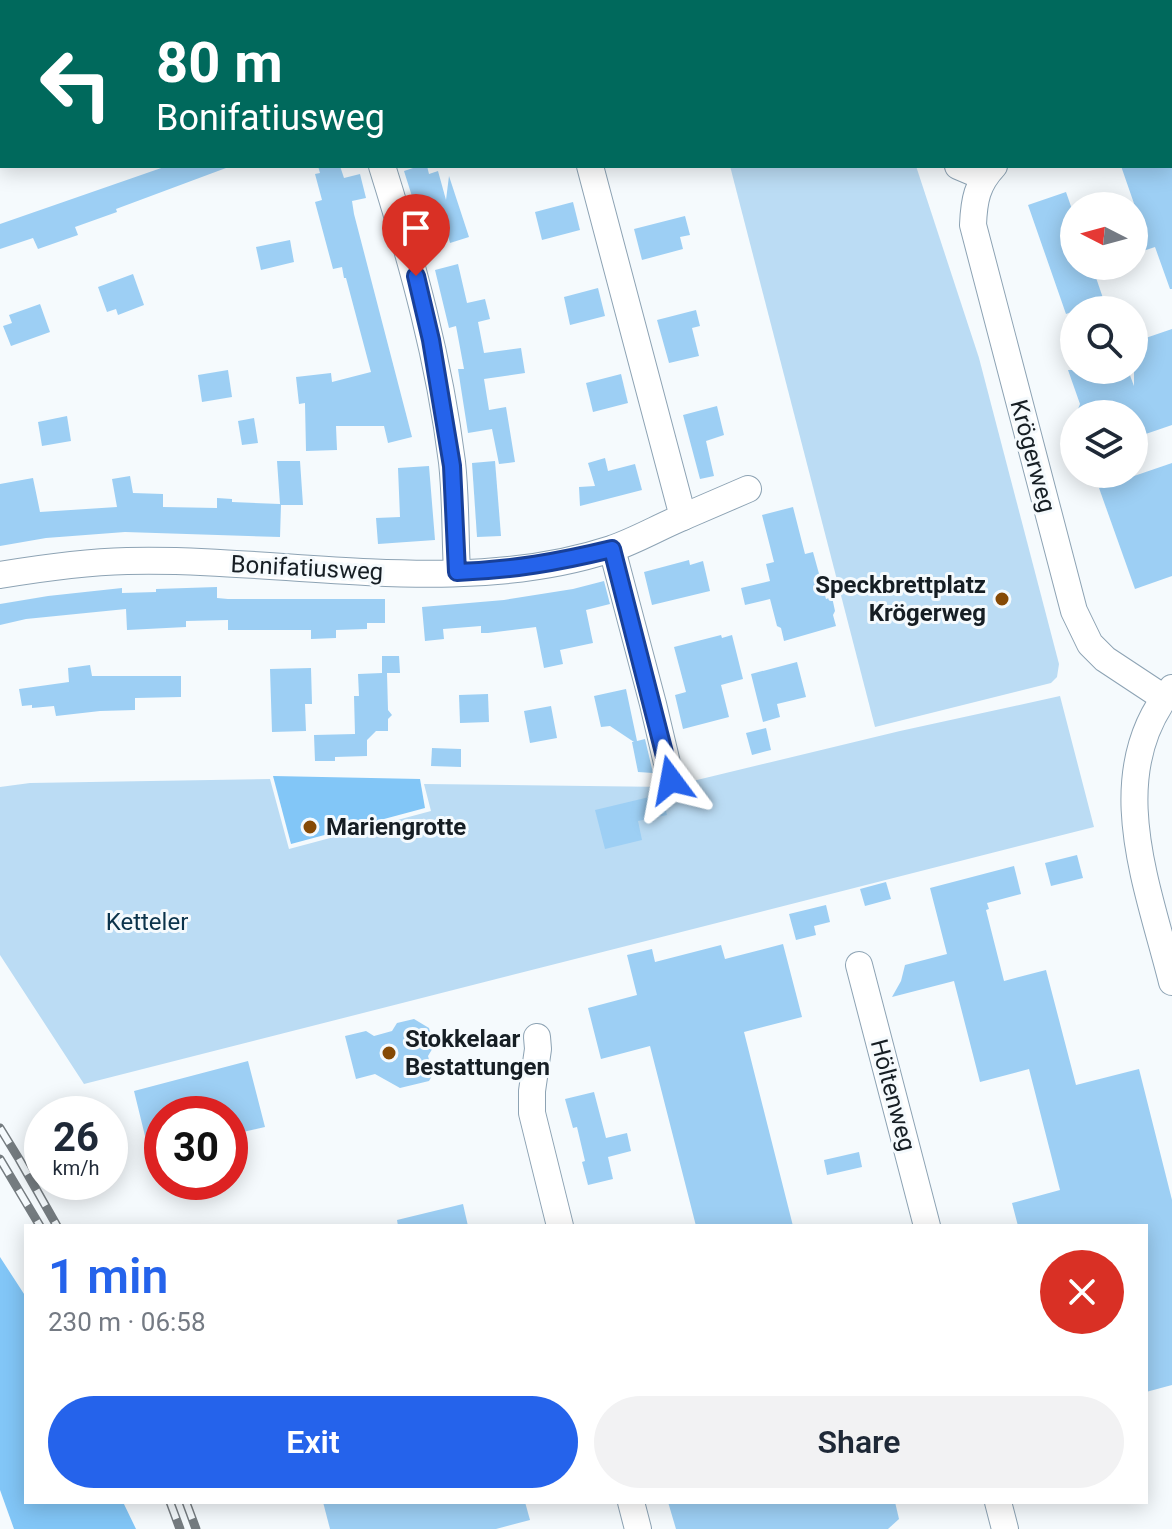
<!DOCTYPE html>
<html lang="en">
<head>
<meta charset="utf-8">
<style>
  :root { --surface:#fff; --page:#f2f2f3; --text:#1f2937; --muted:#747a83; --accent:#2563eb }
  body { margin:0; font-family:Roboto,sans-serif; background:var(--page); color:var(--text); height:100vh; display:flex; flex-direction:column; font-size:30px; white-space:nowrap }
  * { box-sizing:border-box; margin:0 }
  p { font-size:26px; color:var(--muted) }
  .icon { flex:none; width:44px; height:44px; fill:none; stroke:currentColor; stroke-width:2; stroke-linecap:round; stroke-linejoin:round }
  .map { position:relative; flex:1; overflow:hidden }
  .details { position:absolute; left:24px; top:1224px; width:1124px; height:280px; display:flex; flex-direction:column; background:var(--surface); border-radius:0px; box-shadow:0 4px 20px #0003 }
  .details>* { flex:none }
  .guide { position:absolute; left:0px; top:0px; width:1172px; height:168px; box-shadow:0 4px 20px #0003; background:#00695c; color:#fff; overflow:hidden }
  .needle { width:52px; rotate:276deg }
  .controls { position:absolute; left:1060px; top:192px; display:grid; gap:16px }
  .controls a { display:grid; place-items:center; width:88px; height:88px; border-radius:50%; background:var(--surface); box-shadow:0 4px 20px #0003; font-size:40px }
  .speed { position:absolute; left:24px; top:1096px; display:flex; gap:16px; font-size:40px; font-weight:700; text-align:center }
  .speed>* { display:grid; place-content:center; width:104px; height:104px; border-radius:50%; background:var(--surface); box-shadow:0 4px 20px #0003; line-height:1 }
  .speed small { font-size:20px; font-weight:400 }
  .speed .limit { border:12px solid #d22; background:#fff; color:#111 }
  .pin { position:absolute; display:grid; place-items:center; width:68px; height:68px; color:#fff; margin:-82px -34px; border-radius:50% 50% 50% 0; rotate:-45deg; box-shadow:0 0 8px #0007 }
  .pin .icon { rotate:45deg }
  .me { position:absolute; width:88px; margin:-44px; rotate:347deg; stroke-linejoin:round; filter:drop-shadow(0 0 6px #0008) }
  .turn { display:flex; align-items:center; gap:28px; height:168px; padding:0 24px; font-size:36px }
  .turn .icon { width:104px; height:104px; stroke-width:2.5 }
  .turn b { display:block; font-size:56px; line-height:68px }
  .round { display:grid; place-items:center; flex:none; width:84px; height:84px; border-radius:42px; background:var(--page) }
  .head { display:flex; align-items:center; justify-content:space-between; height:136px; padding:0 24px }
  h1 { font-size:48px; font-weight:600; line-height:60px; color:var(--accent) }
  .button { display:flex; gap:16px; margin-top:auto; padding:16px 24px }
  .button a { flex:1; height:92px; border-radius:48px; background:var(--accent); color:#fff; font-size:32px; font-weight:600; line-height:92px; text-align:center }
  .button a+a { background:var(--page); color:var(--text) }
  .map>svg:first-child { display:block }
  .green { fill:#bbdcf4 }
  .forest { fill:#82c6f7 }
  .building { fill:#9dcff4 }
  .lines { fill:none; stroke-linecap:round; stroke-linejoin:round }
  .minor-casing { stroke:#8da3b4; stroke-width:28 }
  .minor { stroke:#fff; stroke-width:26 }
  .rail-casing { stroke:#757c80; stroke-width:9 }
  .rail { stroke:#f5fafd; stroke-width:6; stroke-dasharray:18; stroke-linecap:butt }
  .route-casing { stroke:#184099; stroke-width:20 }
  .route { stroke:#2563eb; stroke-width:14 }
  .poi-dot { fill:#864a05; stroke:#f5fafd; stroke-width:3 }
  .labels { text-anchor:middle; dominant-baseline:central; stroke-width:6; stroke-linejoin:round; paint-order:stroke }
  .street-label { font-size:24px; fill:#161e24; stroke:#f5fafd }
  .poi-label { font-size:24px; font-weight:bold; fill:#161e24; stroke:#f5fafd; text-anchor:start }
  .park-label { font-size:24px; fill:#0b334b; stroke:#f5fafd }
</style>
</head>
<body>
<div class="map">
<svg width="1172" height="1529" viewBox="0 0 1172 1529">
  <rect width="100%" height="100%" fill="#f5fafd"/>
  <!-- green -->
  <g class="green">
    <rect x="687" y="0" width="175" height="2"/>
    <path d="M730,166h186l63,192 80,306 -2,13 -6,6 -176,44z"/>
    <path d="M1060,696l34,131 -1010,257 -84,-129v-168l30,-4 240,-4 19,70 142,-38 -7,-27 244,3 232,-56z"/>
  </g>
  <!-- forest -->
  <g class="forest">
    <path d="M273,776l147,3 5,29 -134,36z"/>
    <path d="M0,1257l26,40v205h97l13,27h-122l-14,-39z"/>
  </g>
  <!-- building -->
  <g class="building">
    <path d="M167,166h58l1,2 -110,41 1,3 -42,15 3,8 -40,14 -5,-11 -33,11v-25z"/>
    <path d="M318,166h22l4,12 16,-4 6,24 -14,3 2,13 58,223 -24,6 -4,-17h-48l1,24 -31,1 -1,-48 -6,1 -3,-27 35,-4 1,9 39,-10 -25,-94h-2l-2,-11 -9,2 -18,-67 7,-2 -7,-26 5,-1z"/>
    <path d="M419,166h8l2,8 9,-3 8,29 3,-24 20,61 -19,6 -6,-22 -22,7 -18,-57z"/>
    <path d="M1121,166h51v123h-2l-15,-42 -21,7v-41l4,2z"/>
    <path d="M1066,192l8,23v51h18l12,35 -38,13 -38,-109z"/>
    <path d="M573,202l7,28 -38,10 -7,-28z"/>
    <path d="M685,216l5,19 -10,2 3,12 -41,11 -8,-31z"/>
    <path d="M290,240l4,22 -33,8 -5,-23z"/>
    <path d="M458,264l9,39 18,-4 5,20 -12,3 6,31 37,-5 4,25 -41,6 5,31 17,-3 9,55 -16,2 -7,-35 -24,4 -10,-64h6l-8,-43 -7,2 -14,-58z"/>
    <path d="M133,274l11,31 -26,10 -2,-6 -9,3 -9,-25z"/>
    <path d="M598,288l7,28 -35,9 -6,-28z"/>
    <path d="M40,304l10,28 -39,14 -8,-20 9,-3 -3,-8z"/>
    <path d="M696,310l4,16 -8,2 7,28 -30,7 -12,-43z"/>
    <path d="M1172,329v96l-38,13v-24h-58l4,-10 -12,-34h60l6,16v-44z"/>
    <path d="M228,370l4,27 -30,5 -4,-27z"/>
    <path d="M621,374l7,29 -35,9 -7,-29z"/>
    <path d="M717,406l7,29 -18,6 8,35 -14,3 -17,-64z"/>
    <path d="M67,416l4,25 -29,5 -4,-24z"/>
    <path d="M254,418l4,25 -16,2 -4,-24z"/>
    <path d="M605,458l3,13 27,-7 7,26 -62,16 -1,-19 16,-1 -7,-23z"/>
    <path d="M277,461h23l3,44h-22l-1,32 -155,-5 -79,6 -46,8v-62l33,-6 7,34 77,-5 -5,-28 18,-3 3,17 30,1v13l54,1v-10l15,1v3l48,2z"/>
    <path d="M495,461l6,75 -24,1 -5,-74z"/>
    <path d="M1172,463v113l-37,13 -36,-101z"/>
    <path d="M429,466l6,74 -57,4 -2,-26 24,-1 -2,-49z"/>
    <path d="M793,507l12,47 8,-2 13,47 6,-2 3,14 -2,4 3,11 -52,15 -3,-13 -4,-2 -7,-27 -25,6 -4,-17 29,-7 -4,-17 8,-2 -12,-47z"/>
    <path d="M689,560l1,5 13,-4 7,30 -58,14 -8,-33z"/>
    <path d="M604,581l6,23 -24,6 7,33 -33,7 3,14 -19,4 -8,-41 -48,6h-7v-7l-38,3 1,10 -19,2 -3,-34 82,-7 69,-11z"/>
    <path d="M217,587v11l11,1h157v24h-18v6l-31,1v8l-25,1v-9h-83v-10l-42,1v6l-59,3 -1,-21 -100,10 -26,6v-21l48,-8 74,-8v5l34,-1v-3z"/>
    <path d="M721,635l1,3 10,-3 11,44 -22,6 8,32 -46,12 -8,-34 11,-3 -12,-45z"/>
    <path d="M382,656h17l1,17h-13l1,37 4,5 -4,4v12h-12l-9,9v16l-32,1v4h-20l-1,-26 41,-1 -1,-38h5l-1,-22 24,-1z"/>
    <path d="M797,662l9,35 -29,7 3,13 -17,5 -12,-48z"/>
    <path d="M90,665l2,11h89v21l-46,1v12l-35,1 -44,5 -2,-10 -22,2v-3l-10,1 -3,-17 50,-7 -1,-14z"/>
    <path d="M311,668l1,36h-7l1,27 -34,1 -2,-63z"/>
    <path d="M626,689l11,52 8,-2 8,34 -15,-1 -6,-30h2l-24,-16 -9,1 -7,-31z"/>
    <path d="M488,694l1,28 -29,1 -1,-28z"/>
    <path d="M551,706l6,32 -27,5 -6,-32z"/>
    <path d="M766,728l5,22 -19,5 -6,-22z"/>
    <path d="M432,748l29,1v18l-30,-1z"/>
    <path d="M662,794l5,21 -29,6 4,19 -37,9 -10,-39z"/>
    <path d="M1077,855l6,23 -32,8 -6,-23z"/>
    <path d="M1014,866l7,28 -34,9 2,6 -3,1 18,71 42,-11 30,115 63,-16 33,131v185l-26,7v-166h-128l-6,-23 48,-13 -31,-121 -49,13 -26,-101 -62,16 9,-16 4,-16 42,-11 -17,-66z"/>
    <path d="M886,882l5,17 -26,7 -5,-17z"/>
    <path d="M826,905l4,17 -16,4 2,9 -20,5 -7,-26z"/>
    <path d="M783,944l19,73 -58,15 49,194h-97l-46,-180 -49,13 -13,-51 49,-13 -10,-40 25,-6 3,13 66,-17 4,14z"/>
    <path d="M414,1019l15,9 5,18 -6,10 5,18 -4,7 -29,7 -25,-14 -19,5 -11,-43 21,-5 8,5 18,-5 5,-8z"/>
    <path d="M248,1061l17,66 -35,8v-21h-68v36l-16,-10 -12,-49z"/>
    <path d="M594,1092l12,46 21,-5 4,18 -23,6 5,22 -25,6 -6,-23 3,-1 -8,-34 -4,1 -8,-29z"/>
    <path d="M859,1152l3,15 -35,8 -3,-15z"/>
    <path d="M463,1204l5,22h-70l-1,-6z"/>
    <path d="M323,1502h202l5,18 -34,9h-166z"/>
    <path d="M668,1502h227l4,17 -11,10h-212z"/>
  </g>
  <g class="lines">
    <defs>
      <g id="minor">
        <path d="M546,0l1,2"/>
        <path d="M883,0l1,2"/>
        <path d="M469,2l6,-2"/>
        <path d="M1170,94l2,-1"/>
        <path d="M0,147l2,6"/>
        <path d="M382,166c31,99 57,193 70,296 4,36 3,74 5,110"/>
        <path d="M958,166l26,11"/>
        <path d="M994,166c-17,18 -20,34 -21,59l101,386 16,33 15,15 59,39"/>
        <path d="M683,517l65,-28"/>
        <path d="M612,549l41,155 18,76"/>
        <path d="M0,575c42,-7 84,-13 127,-14 156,-4 333,38 484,-12 24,-8 48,-22 72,-32l-93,-351"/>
        <path d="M1172,688c-71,86 -24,198 0,294"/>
        <path d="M859,965l68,261"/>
        <path d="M537,1037l1,12 -6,42v22l28,113"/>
        <path d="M631,1502l7,27"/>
        <path d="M998,1502l7,27"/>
      </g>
    </defs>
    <!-- minor casing -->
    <use href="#minor" class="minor-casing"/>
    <!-- minor -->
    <use href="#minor" class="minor"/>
    <defs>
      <g id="rail">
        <path d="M0,1128l19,31 38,67"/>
        <path d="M0,1159l40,67"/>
        <path d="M170,1502l10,27"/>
        <path d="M186,1502l10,27"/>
      </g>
    </defs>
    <!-- rail casing -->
    <use href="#rail" class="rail-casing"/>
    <!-- rail -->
    <use href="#rail" class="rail"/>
  </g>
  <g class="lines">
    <defs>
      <path id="route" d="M416,276l15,64 21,126 5,106c56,-2 101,-10 155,-23l59,231"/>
    </defs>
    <!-- route casing -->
    <use href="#route" class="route-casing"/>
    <!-- route -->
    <use href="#route" class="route"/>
  </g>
  <!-- markers -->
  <g class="poi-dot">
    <circle cx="1002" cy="599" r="8"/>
    <circle cx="310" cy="827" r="8"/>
    <circle cx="389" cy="1053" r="8"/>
  </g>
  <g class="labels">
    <!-- street labels -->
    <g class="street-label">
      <text transform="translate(1033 456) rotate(75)">Krögerweg</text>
      <text transform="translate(307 568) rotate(3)">Bonifatiusweg</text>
      <text transform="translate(893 1095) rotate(75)">Höltenweg</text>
    </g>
    <!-- poi labels -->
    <g class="poi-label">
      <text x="986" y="585" text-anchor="end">Speckbrettplatz<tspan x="986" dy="28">Krögerweg</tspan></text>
      <text x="326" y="827">Mariengrotte</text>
      <text x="405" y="1039">Stokkelaar<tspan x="405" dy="28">Bestattungen</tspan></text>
    </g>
    <!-- park labels -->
    <g class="park-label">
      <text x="147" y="922">Ketteler</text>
    </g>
  </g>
</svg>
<div class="controls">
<a><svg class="needle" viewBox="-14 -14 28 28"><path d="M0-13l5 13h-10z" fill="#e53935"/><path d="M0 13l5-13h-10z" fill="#747a83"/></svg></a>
<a><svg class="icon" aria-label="search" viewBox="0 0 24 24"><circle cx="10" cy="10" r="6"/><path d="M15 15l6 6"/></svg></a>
<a><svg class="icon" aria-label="layers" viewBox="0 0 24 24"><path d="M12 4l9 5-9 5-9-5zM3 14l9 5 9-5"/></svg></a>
</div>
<div class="speed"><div>26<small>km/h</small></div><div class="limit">30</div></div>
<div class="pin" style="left:416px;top:276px;background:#d93025"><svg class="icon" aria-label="arrive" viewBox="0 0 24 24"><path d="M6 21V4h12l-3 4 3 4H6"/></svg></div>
<svg class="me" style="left:671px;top:780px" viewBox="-20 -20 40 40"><path d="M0-17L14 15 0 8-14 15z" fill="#2563eb" stroke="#fff" stroke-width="4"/></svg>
<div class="guide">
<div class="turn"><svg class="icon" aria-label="left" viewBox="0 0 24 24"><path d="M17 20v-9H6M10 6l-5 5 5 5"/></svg><div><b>80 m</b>Bonifatiusweg</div></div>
</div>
<section class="details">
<div class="head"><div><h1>1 min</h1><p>230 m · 06:58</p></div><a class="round" style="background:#d93025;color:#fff"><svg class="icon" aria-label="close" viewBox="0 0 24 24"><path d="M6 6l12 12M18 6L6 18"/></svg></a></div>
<div class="button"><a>Exit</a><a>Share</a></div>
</section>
</div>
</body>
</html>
